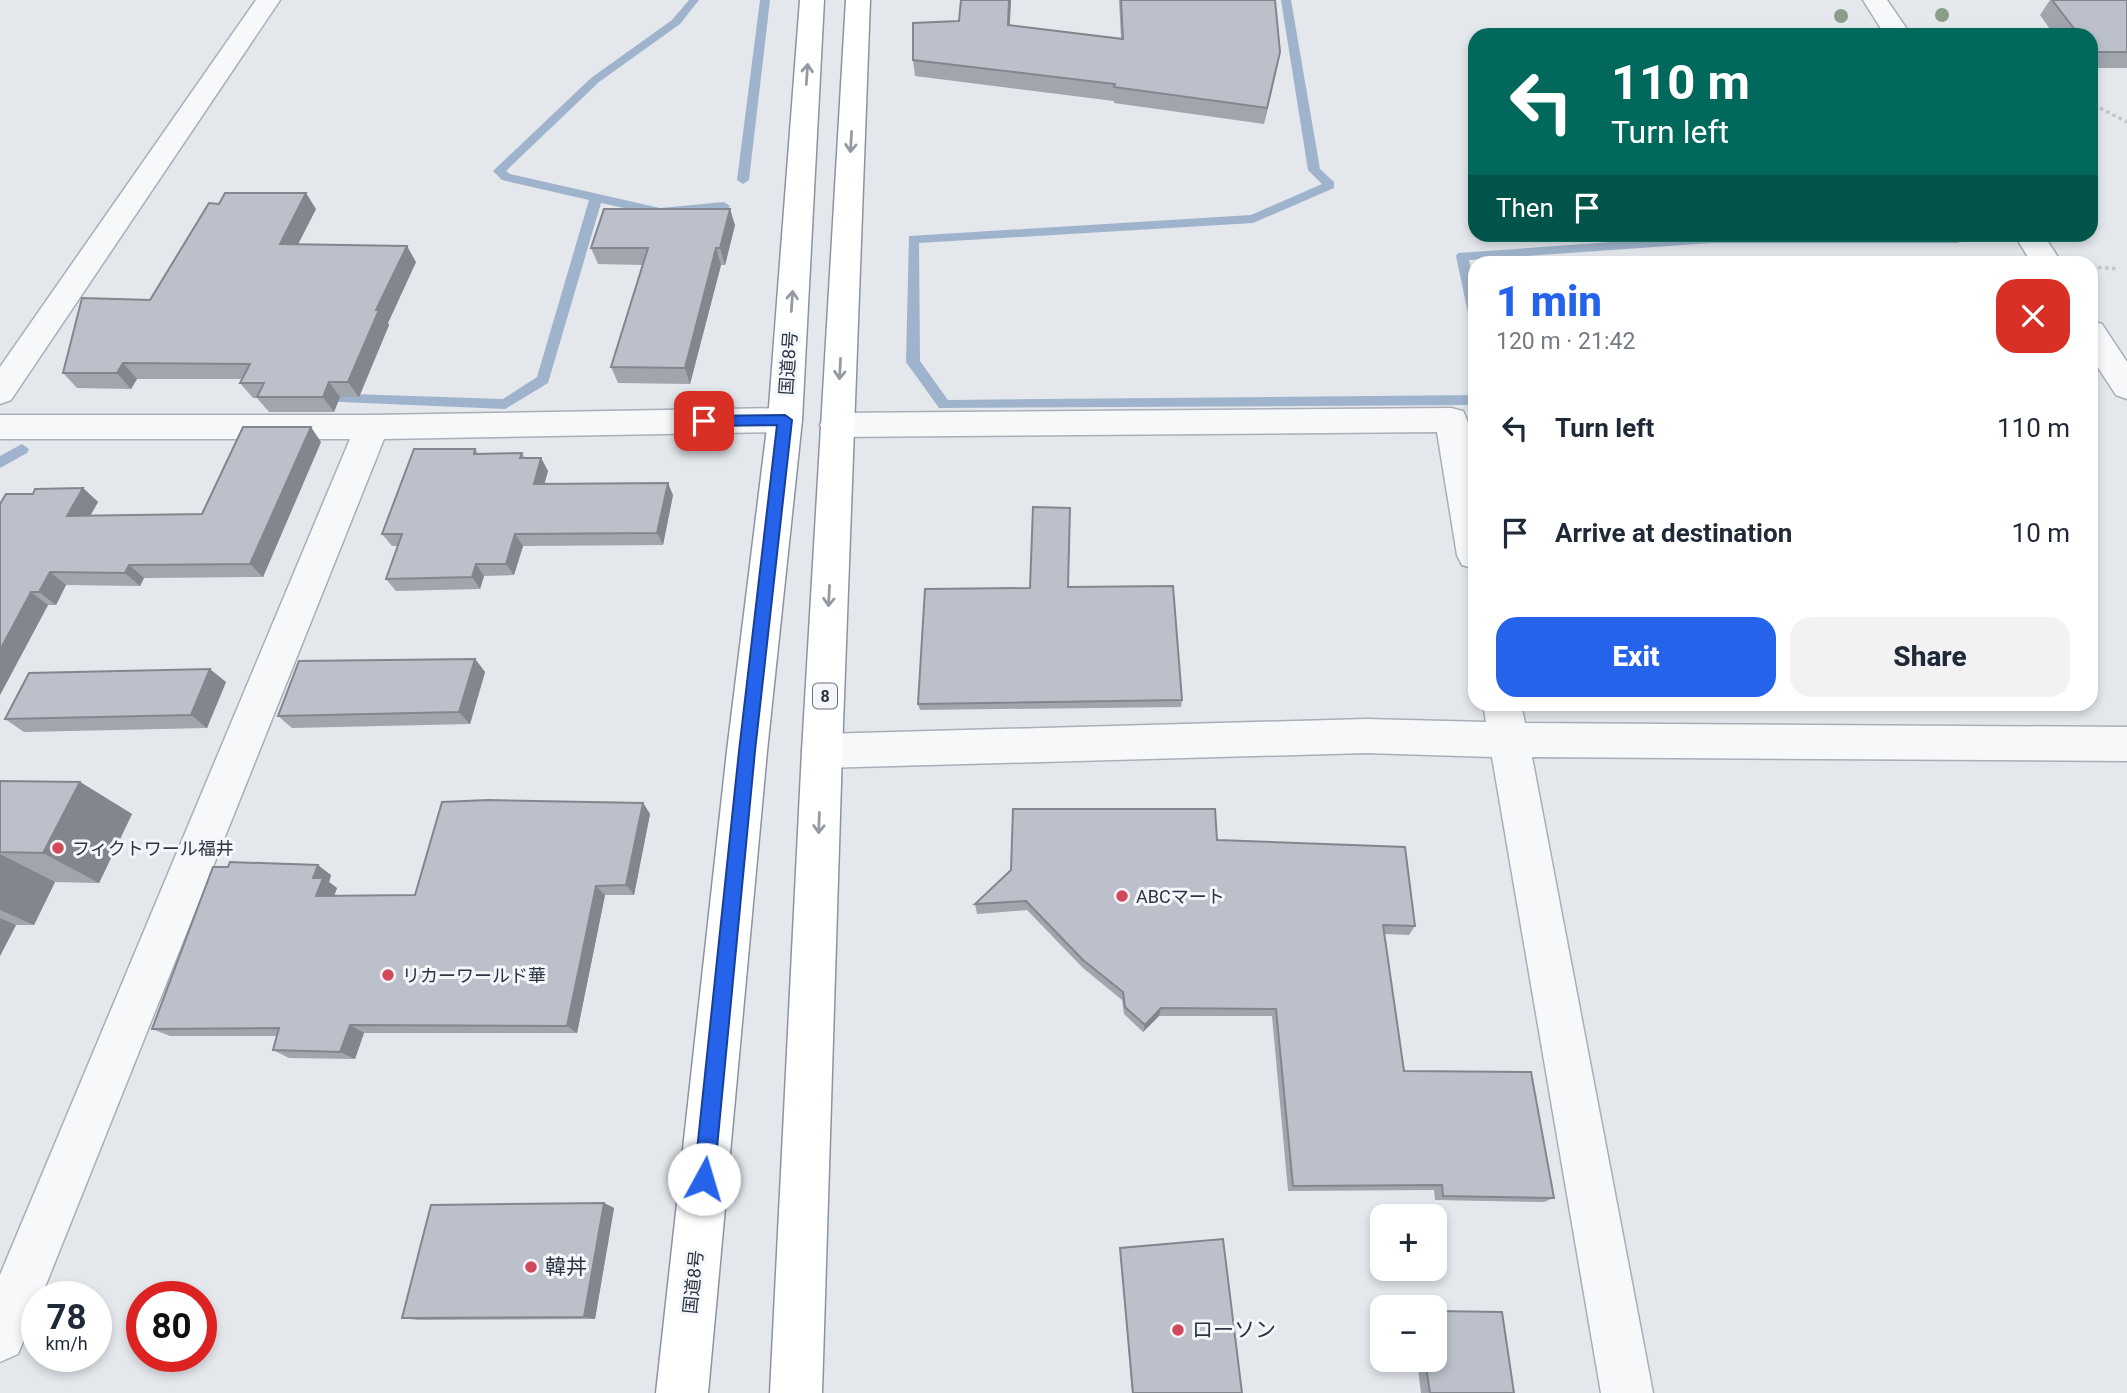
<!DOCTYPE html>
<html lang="en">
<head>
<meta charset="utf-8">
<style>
  :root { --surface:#fff; --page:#f2f2f3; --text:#1f2937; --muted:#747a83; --accent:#2563eb }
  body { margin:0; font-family:Roboto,"Noto Sans JP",sans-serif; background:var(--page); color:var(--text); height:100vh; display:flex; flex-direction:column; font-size:26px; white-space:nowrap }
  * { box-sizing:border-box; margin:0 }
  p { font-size:23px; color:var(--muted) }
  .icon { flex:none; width:38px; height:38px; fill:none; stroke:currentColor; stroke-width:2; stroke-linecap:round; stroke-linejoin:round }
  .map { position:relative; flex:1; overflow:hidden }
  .details { position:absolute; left:1468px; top:256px; width:630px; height:455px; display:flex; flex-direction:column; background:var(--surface); border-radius:21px; box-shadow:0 4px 10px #0003 }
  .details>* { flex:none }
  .hud { position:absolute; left:1468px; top:28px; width:630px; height:214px; border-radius:21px; box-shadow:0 4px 10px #0003; background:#00695c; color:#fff; overflow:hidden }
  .buttons { position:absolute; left:1370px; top:1204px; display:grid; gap:14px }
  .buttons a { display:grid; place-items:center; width:77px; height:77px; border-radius:14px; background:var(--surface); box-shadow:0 4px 10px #0003; font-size:35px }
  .speed { position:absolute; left:21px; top:1281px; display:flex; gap:14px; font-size:35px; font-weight:700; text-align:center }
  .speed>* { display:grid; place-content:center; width:91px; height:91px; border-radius:50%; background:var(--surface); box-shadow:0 4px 10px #0003; line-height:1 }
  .speed small { font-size:18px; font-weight:400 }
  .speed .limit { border:10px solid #d22; background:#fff; color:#111 }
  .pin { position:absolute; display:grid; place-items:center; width:60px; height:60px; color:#fff; margin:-30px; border-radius:14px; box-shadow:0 4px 10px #0006 }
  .me { position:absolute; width:77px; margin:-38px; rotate:6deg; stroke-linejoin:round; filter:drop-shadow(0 0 5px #0008) }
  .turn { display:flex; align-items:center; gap:24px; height:147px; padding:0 28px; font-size:32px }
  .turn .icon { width:91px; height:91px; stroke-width:2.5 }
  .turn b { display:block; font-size:49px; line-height:60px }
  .then { display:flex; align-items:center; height:66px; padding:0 28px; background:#0003; gap:14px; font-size:26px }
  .round { display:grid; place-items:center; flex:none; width:74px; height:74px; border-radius:21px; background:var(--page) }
  .overview { display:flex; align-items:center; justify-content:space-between; height:119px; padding:0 28px }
  h1 { font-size:42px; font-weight:800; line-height:52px; color:var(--accent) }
  .cta { display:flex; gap:14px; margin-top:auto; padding:14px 28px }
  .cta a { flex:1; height:80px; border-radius:21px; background:var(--accent); color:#fff; font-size:28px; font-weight:800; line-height:80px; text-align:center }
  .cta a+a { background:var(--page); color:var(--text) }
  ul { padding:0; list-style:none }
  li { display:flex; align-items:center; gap:21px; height:105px; padding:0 28px }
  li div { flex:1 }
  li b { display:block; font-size:26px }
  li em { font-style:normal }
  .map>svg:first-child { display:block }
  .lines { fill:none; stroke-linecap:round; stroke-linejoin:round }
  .stream { fill:#9fb4cc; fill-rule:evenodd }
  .minor-casing { stroke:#a9aeb7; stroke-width:3 }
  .tertiary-casing { stroke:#a9aeb7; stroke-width:3 }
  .trunk-casing { stroke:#8b94a3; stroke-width:3 }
  .path { stroke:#c2c5cb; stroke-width:3.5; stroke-dasharray:3.5 3.5; stroke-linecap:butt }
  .minor { fill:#f7f8fa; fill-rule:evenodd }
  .tertiary { fill:#f7f8fa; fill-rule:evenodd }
  .trunk { fill:#fff; fill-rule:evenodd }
  .tree { fill:#899d89 }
  .wall { fill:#a1a5ae }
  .shaded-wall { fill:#83868d }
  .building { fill:#bbc0ca; stroke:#83868d; stroke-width:2 }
  .oneway { stroke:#959aa2 }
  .route { fill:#2563eb; stroke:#184099; stroke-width:2 }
  .poi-dot { fill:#d1495b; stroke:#f4f6f9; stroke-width:2.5 }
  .labels { text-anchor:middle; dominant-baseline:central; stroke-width:6; stroke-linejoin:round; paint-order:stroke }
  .shield { fill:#f4f6f9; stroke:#676e7b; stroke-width:2 }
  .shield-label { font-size:16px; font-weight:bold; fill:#2b3445 }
  .street-label { font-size:18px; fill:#2b3445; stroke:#f4f6f9 }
  .poi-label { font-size:18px; fill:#2b3445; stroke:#f4f6f9; text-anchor:start }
  .near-poi-label { font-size:21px; fill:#2b3445; stroke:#f4f6f9; text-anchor:start }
</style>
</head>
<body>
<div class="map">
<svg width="2127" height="1393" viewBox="0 0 2127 1393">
  <rect width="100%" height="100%" fill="#e4e7ec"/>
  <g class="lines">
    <!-- stream -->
    <g class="stream">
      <path d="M689,0h10l-19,24 -81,58 -93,89 4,3 150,34 64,-6 6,4 -2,3 -68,7 -59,-13 -53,180 -43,26 -188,-8 -2,-3 7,-5 181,6 34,-22 52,-177 -87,-20 -9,-9 98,-93 81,-58z"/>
      <path d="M760,0h10l-21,180 -6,4 -6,-4z"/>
      <path d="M1281,0h10l29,169 14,13v6l-81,35 -334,20 1,118 28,39 527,-5v10l-536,3 -33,-46 3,-126 342,-21 71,-31 -14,-14z"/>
      <path d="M1711,235h247l6,4 -6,4h-247l-242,17 6,29v33l-6,-4 -13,-62 2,-3z"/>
      <path d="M22,444l7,5 -2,4 -27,15v-12z"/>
    </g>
    <defs>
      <g id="minor">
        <path d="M785,408l12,3 5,9 -5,9 -12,3 -401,7 -343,858h-4v11l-19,46 -18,8v-87l350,-836h-350v-24h372z"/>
        <path d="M1451,408l12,3c19,35 14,118 12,158l-13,-4 -5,-10 -20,-123 -600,5 -12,-3 -5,-9 5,-9 12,-3z"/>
        <path d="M1483,704h38l4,19 602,4v34l-595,-4 121,636h-52l-109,-636 -126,-4 -544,15 -14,-5 -6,-12 6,-12 14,-5 544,-15 120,3z"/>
      </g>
      <g id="tertiary">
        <path d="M256,0h24l-269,400 -11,4v-37z"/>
        <path d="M1863,0h24l24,35h-26z"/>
        <path d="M2014,234h29l18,28h-30z"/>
        <path d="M2091,321l11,3 25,38v37l-11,-4 -25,-38z"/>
      </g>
      <g id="trunk">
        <path d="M800,0h24l-22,420 -35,331 -59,642h-52l71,-642 41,-331z"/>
        <path d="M846,0h24l-28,751 -20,642h-52l32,-642z"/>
      </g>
    </defs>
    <!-- minor casing -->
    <use href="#minor" class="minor-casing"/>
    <!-- tertiary casing -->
    <use href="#tertiary" class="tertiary-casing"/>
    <!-- trunk casing -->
    <use href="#trunk" class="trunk-casing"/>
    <!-- path -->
    <g class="path">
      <path d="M2100,108l27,14"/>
      <path d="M2091,267l28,2"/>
    </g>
    <!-- minor -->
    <use href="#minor" class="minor"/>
    <!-- tertiary -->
    <use href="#tertiary" class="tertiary"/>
    <!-- trunk -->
    <use href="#trunk" class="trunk"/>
  </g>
  <!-- trees -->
  <g class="tree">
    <circle cx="1942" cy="15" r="7"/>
    <circle cx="1841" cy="16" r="7"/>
  </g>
  <!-- wall -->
  <g class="wall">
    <path d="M961,0h50l-2,26 112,12 -2,-38h156l5,52 -16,72 -150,-21v-2l-199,-25 -2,-16 46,-39z"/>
    <path d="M2050,0h77v68h-36v-33h-37l-14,-20z"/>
    <path d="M316,209l-18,35 118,18 -28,61 1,2 -30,72h-19l-6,15h-65l-12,-14h-4l-13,-15 2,-4h-105l-6,10 -54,-1 -14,-15 87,-73z"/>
    <path d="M735,225l-10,40h-4l-31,119 -72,-1 -7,-16 32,-102 -45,-1 -7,-16z"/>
    <path d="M321,442l-58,135 -119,1 -4,8 -74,-1 -10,20h-8l-48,90 33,-201 50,-6 15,14 -8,14 112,-2z"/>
    <path d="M475,449l3,4h44l3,5h16l7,13 -4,13 129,11 -10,50 -140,1 -9,29 -30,1 -4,13 -84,2 -10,-12 12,-33h-6l-10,-12z"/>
    <path d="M1068,587l114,113 -1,7 -261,3 -2,-6z"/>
    <path d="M475,659l10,13 -15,52 -178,4 -14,-12z"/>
    <path d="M226,682l-19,46 -183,4 -19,-13z"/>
    <path d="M0,781l80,1 52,32 -33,69 -44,-1 -21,43h-18l-16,31z"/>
    <path d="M643,803l7,11 -16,81h-29l-28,138h-213l-9,26 -66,-1 -16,-8 4,-14h-107l-18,-7 179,-154 -2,7 8,6 -3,8 81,-1z"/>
    <path d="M1217,840l198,86 -6,9 -25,-1 20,137 150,127 -10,4 -109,-2 -1,-10 -146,1 -16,-175h-113l-16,16 -19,-18 -2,-14 -39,-32 -56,-58 -50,4 -2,-10z"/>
    <path d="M604,1203l10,5 -19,111 -177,1 -16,-2z"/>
    <path d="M1120,1248l122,145h-110z"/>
    <path d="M1417,1360h18l79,33h-93z"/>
  </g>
  <!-- shaded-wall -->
  <g class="shaded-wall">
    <path d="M1009,0h2l-2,42 -1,-17z"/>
    <path d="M1280,52l-3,16 -13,56 3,-16z"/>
    <path d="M306,193l10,16 -26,51 -10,-16z"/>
    <path d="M730,209l5,16 -10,40 -5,-17z"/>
    <path d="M407,246l9,16 -28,61 1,2 -30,72 -11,-15 28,-72z"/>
    <path d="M716,248l5,17 -31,119 -5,-16z"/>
    <path d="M123,363l14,16 -6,10 -14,-16z"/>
    <path d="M329,382l11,15 -6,15 -11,-15z"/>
    <path d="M311,427l10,15 -58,135 -13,-13z"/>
    <path d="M541,458l7,13 -7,25 -7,-12z"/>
    <path d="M668,483l5,12 -10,50 -6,-12z"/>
    <path d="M83,488l15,14 -16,28 -15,-14z"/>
    <path d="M515,534l8,12 -9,29 -8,-11z"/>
    <path d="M476,564l8,12 -4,13 -8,-12z"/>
    <path d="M129,565l15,13 -4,8 -15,-13z"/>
    <path d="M50,572l16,13 -10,20 -17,-13z"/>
    <path d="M31,592l17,13 -48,90v-45z"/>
    <path d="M475,659l10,13 -15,52 -11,-12z"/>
    <path d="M210,669l16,13 -19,46 -16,-13z"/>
    <path d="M80,782l52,32 -33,69 -56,-30z"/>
    <path d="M643,803l7,11 -16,81 -8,-10z"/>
    <path d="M0,854l55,28 -21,43 -34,-15z"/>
    <path d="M318,865l13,10 -2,7 8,6 -7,18 -14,-10 -3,-18z"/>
    <path d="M596,886l9,9 -28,138 -10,-7z"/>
    <path d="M0,918l16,7 -16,31z"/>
    <path d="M1161,1008l-2,8 -16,16 2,-7z"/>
    <path d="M350,1025l14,8 -9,26 -15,-7z"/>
    <path d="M604,1203l10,5 -19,111 -11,-2z"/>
  </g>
  <!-- building -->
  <g class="building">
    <path d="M961,0h48l-1,25 115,14 -2,-39h154l5,52 -13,56 -153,-21 1,-3 -202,-24v-37l46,-2z"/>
    <path d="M2052,0h75v52h-36v-17h-12z"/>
    <path d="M225,193h81l-26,51 127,2 -31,64h3l-31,72h-19l-6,15h-66l7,-14h-24l10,-19 -127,-1 -6,10h-54l19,-75 68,2 59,-97 10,1z"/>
    <path d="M604,209h126l-10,39h-4l-31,120 -74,-1 37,-119h-57z"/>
    <path d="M243,427h68l-61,137 -121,1 -4,8 -75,-1 -11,20h-8l-31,58v-146l6,-10h27l2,-5 48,-1 -16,28 135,-2z"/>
    <path d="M414,449h61l-1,5 48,-1 -2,5h21l-7,26 134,-1 -11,50 -142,1 -9,30h-30l-4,13 -86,2 16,-45h-20z"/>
    <path d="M1033,507l37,1 -2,79 105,-1 9,114 -264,4 7,-115 105,-1z"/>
    <path d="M475,659l-16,53 -181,4 21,-55z"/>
    <path d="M210,669l-19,46 -186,4 24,-46z"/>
    <path d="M0,781l80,1 -37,71 -43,-1z"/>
    <path d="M488,800l155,3 -17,82 -30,1 -29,140 -217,-1 -10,27 -67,-2 6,-22 -127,1 61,-162h15l2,-5 88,3 -5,13h10l-7,18 99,-1 27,-93z"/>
    <path d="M1013,809h202l2,31 188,7 10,79 -32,-1 21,146 127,1 23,126 -111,-2 -1,-11 -149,1 -17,-177 -115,-1 -16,17 -20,-18 -2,-15 -40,-32 -57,-59 -51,3 36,-34z"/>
    <path d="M604,1203l-20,114 -182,1 29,-113z"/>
    <path d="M1223,1239l19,154h-109l-13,-145z"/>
    <path d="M1435,1311l67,1 12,81h-84l-5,-33h10z"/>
  </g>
  <!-- one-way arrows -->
  <defs><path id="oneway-shaft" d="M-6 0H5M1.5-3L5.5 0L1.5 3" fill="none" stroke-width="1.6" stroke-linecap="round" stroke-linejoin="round" transform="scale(1.75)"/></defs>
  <g class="oneway">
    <use href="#oneway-shaft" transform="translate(807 74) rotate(-86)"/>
    <use href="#oneway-shaft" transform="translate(851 142) rotate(93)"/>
    <use href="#oneway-shaft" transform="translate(792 301) rotate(-86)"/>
    <use href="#oneway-shaft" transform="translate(840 369) rotate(93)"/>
    <use href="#oneway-shaft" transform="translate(829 596) rotate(93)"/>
    <use href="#oneway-shaft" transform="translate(819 823) rotate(92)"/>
  </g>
  <!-- route -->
  <path class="route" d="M785,415l7,5 -37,331 -41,428 -3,7 -7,3 -7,-3 -3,-7 45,-428 38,-326 -73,1 -7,-5 7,-5z"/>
  <!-- markers -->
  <g class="poi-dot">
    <circle cx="58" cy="848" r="7"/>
    <circle cx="1122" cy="896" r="7"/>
    <circle cx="388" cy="975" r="7"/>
    <circle cx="531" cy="1267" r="7"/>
    <circle cx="1178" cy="1330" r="7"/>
  </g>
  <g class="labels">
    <!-- shield labels -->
    <rect class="shield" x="813" y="683.5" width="24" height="25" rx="5"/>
    <g class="shield-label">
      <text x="825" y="696">8</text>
    </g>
    <!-- street labels -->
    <g class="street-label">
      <text transform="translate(788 363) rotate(-86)">国道8号</text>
      <text transform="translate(693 1282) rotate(-84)">国道8号</text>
    </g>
    <!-- poi labels -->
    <g class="poi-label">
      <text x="72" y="848">フィクトワール福井</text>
      <text x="1136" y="896">ABCマート</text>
      <text x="402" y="975">リカーワールド華</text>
    </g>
    <!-- near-poi labels -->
    <g class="near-poi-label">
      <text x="545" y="1267">韓丼</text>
      <text x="1192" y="1330">ローソン</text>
    </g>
  </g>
</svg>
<div class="buttons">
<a>+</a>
<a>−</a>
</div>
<div class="speed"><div>78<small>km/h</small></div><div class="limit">80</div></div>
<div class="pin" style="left:704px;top:421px;background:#d93025"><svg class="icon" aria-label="arrive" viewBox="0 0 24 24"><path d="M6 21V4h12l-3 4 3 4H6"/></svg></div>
<svg class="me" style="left:704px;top:1179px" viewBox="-20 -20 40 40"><circle r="19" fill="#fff"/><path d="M0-13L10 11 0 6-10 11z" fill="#2563eb"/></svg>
<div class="hud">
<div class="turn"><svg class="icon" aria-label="left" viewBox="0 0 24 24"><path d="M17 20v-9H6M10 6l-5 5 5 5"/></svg><div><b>110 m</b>Turn left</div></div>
<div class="then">Then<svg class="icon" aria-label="arrive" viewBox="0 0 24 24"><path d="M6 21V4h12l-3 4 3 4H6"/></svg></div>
</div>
<section class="details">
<div class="overview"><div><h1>1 min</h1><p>120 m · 21:42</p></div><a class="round" style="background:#d93025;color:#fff"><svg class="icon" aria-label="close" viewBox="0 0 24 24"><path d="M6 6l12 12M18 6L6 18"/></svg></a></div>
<ul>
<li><svg class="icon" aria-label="left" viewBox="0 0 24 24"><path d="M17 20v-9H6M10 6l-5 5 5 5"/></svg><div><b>Turn left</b></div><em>110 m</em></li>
<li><svg class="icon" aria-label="arrive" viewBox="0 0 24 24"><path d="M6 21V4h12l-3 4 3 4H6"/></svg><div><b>Arrive at destination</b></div><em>10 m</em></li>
</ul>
<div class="cta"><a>Exit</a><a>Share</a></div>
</section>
</div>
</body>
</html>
